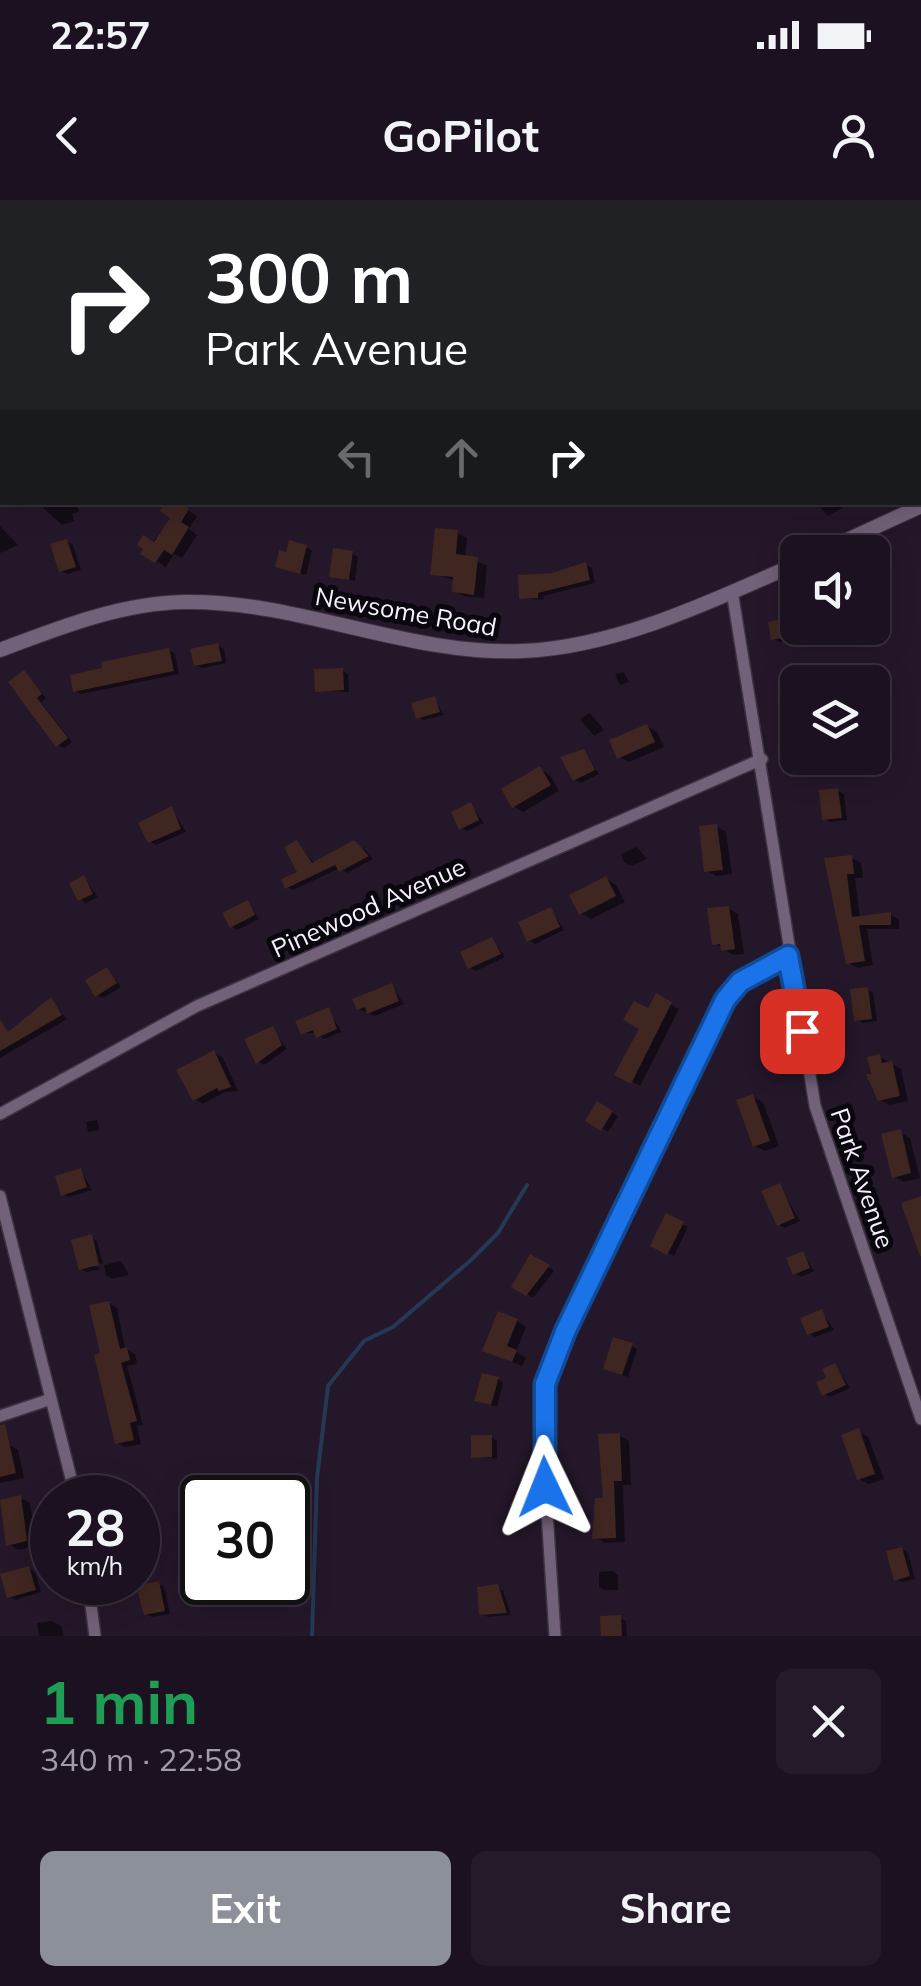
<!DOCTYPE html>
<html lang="en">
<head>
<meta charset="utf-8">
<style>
  :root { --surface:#1b1120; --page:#241a29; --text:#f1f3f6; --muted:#a09da5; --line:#39313e; --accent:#8c9099 }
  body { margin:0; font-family:Mulish,sans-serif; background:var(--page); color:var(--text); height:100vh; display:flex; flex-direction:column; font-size:38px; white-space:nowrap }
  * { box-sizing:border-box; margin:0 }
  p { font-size:32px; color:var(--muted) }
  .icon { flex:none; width:55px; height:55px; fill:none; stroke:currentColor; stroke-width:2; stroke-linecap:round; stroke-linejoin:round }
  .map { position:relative; height:1436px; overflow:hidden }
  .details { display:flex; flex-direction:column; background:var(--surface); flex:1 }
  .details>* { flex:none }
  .hud { position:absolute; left:0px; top:0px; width:922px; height:305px; box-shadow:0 5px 25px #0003,0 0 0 2px var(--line); background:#202124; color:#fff; overflow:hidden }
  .tools { position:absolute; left:780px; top:335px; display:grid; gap:20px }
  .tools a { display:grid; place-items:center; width:110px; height:110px; border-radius:15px; background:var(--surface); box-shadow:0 5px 25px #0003,0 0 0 2px var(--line); font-size:50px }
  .speed { position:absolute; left:30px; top:1275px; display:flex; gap:20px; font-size:50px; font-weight:700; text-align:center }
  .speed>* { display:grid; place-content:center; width:130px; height:130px; border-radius:50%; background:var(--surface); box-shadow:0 5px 25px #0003,0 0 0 2px var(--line); line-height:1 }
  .speed small { font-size:25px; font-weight:400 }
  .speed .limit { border:5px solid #111; border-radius:15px; background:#fff; color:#111 }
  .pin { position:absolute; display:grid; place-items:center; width:85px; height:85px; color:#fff; margin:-42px; border-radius:20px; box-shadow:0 5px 15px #0006 }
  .me { position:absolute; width:110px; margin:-55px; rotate:358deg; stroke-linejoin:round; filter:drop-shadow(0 0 8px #0008) }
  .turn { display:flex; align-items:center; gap:35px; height:210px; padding:0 40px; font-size:45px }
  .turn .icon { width:130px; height:130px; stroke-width:2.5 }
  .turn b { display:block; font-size:70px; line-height:85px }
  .lanes { display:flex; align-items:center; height:95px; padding:0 40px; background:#0003; justify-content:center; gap:50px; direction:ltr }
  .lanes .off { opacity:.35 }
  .round { display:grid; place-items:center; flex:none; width:105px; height:105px; border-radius:15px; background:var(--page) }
  .headline { display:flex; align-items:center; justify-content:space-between; height:170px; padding:0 40px }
  h1 { font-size:60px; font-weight:700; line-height:75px; color:#1e9e55 }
  .action { display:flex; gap:20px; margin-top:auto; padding:20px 40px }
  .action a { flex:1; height:115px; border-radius:15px; background:var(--accent); color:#fff; font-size:40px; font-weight:700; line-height:115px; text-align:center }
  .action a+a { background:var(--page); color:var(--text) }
  .status { display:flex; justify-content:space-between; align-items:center; height:70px; padding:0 50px; background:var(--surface); direction:ltr }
  .status svg { height:28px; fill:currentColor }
  header { display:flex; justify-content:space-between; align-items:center; height:130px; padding:0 40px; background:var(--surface); font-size:45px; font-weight:700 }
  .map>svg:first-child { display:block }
  .shadow { fill:#0007 }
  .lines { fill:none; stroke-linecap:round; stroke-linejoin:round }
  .stream { stroke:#243956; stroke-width:4 }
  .building { fill:#3f2620 }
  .minor-casing { stroke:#3c3341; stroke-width:14 }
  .tertiary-casing { stroke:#3c3341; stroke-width:16 }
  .minor { stroke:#726279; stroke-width:11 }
  .tertiary { stroke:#726279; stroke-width:14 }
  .route-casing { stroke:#114b97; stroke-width:25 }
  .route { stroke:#1a73e8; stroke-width:18 }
  .labels { text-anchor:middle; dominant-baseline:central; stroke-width:10; stroke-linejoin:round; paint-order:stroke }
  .street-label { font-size:25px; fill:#faf1fe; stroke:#0a060d }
</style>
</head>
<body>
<div class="status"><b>22:57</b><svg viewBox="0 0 49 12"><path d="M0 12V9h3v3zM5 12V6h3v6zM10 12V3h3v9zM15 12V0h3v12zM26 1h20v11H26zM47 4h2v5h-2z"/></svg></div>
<header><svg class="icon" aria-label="back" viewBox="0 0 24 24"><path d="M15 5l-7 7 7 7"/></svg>GoPilot<svg class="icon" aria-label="person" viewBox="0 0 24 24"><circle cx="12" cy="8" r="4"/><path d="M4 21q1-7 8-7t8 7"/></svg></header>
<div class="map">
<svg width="921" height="1436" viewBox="0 0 921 1436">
  <rect width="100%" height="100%" fill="#24172a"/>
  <!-- shadow -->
  <g class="shadow">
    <path d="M796,0h34l2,2h-39z"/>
    <path d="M37,302h39l3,9 -7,3 2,7 -12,4z"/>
    <path d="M176,302l21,14 -8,13 8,6 -15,23 -8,-4 -8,13 -23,-14 30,-36z"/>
    <path d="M816,302h32l1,2 -21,12z"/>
    <path d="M0,326l18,19 -18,8z"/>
    <path d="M458,333l9,5 -2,20 22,7 -3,33 -20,-2 -10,-5 1,-11 -22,-6z"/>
    <path d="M67,341l6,4 8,25 -14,4 -6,-3z"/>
    <path d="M306,347l6,4 -6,24 -29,-9 11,-11z"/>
    <path d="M352,354l6,3 -3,24 -23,-5z"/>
    <path d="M586,365l6,3 3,15 -52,13 1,4 -23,-2 32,-23z"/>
    <path d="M798,428h11l1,8 -30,6 -6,-3z"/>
    <path d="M218,446l6,3 2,14 -24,5 -6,-3z"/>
    <path d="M169,450l6,4 4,20 -98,20 -6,-3z"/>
    <path d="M342,470l6,4 1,18 -31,-2z"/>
    <path d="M624,472l5,10 -9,3 -5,-11z"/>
    <path d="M24,473l22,25 -5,4 31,40 -8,6 -6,-3z"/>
    <path d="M435,499l9,16 -20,5 -6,-3z"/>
    <path d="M590,513l14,17 -10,6 -14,-17z"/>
    <path d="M647,526l10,6 7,15 -35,15 -10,-5z"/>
    <path d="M584,552l15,22 -18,9 -6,-3z"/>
    <path d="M540,569l10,6 9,16 -36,21 -10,-6z"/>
    <path d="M838,591l6,3 3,26 -17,2 -6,-4z"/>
    <path d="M471,605l13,18 -17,8 -6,-3z"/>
    <path d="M172,609l14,23 -30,13 -6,-4z"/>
    <path d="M717,627l9,5 6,42 -16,2 -10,-6z"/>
    <path d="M297,643l18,21 51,-8 -3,-9 10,12 -26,14 -7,-5 -47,22 -6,-3 13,-14z"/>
    <path d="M637,647l10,12 -17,7 -6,-4 -3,-8z"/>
    <path d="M852,658l9,5 2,15h-8l5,41 30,-5 9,6v9h-32l6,36 -15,3 -9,-5 -22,-102z"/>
    <path d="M84,678l14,19 -12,6 -6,-4z"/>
    <path d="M606,679l10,6 9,17 -34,17 -10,-6z"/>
    <path d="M248,703l11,16 -22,11 -6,-4z"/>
    <path d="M728,708l10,6 6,40 -11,1 -18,-12z"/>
    <path d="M551,710l13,20 -29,14 -6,-4z"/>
    <path d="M492,739l13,18 -29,14 -6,-3z"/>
    <path d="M107,769l14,18 -18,11 -6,-3z"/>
    <path d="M392,786l12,18 -29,12 -16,-7z"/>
    <path d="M867,789l6,4 4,28 -14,2 -6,-4z"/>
    <path d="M657,797l22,12 -39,77 -22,-12z"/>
    <path d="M51,800l16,19 -67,39v-27l12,2z"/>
    <path d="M328,810l14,22 -18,7 -7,-6h-14z"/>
    <path d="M273,829l14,20 -23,16 -6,-3z"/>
    <path d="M214,853l9,5 15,33 -13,1 -22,12 -8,-5z"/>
    <path d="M880,857l21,12 7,32 -18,4 -10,-5z"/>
    <path d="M753,897l10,5 16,44 -14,5 -10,-5z"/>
    <path d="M598,904l20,12 -10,16 -20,-12z"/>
    <path d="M97,920l3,10 -12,2 -2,-10z"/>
    <path d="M900,932l10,6 10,40 -16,4 -10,-6z"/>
    <path d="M81,971l11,19 -23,7 -6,-3z"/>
    <path d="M779,986l21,35 -15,7 -6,-3z"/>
    <path d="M667,1016l21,11 -14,29 -21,-11z"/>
    <path d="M91,1037l6,4 6,24 -13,-8 -3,4 14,8 -14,3 -6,-3z"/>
    <path d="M803,1054l11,17 -13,6 -6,-4z"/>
    <path d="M531,1057l23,14 -21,27 -19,-12z"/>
    <path d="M121,1061l8,14 -17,4 -6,-4 -2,-10z"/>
    <path d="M109,1103l8,5 8,40 10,6 2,10 -10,2 16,59 -6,1 4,18 -16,3 -8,-4 -14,-88z"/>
    <path d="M822,1112l12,18 -19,7 -6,-4z"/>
    <path d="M517,1121l9,6 -10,25 10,6 -4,8 -27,-11z"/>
    <path d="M632,1146l5,3 -9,28 -17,-6z"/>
    <path d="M835,1165l15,23 -20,9 -6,-3z"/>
    <path d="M498,1179l5,4 -6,24 -14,-4z"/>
    <path d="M858,1231l10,6 16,42 -15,5 -10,-5z"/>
    <path d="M620,1236l9,5 2,44h-8l2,57 -20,1 -10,-6z"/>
    <path d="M491,1237l6,4v18l-24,-3z"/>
    <path d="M8,1244l10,6 6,28 -24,5v-36z"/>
    <path d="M20,1298l10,5 6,43 -18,4 -9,-6z"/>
    <path d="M149,1322l6,3 5,27 -17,3 -5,-3v-28z"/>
    <path d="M902,1349l6,4 7,26 -13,3 -6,-3z"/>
    <path d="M29,1368l6,4 6,20 -26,8 -6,-4z"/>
    <path d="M612,1371l6,4v15h-13l-6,-3v-15z"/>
    <path d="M158,1384l6,3 6,27 -18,3 -6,-3z"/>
    <path d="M497,1387l6,4 8,24 -23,2 -6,-3z"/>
    <path d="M620,1418l6,3 1,15h-23z"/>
    <path d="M52,1421l10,6 1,9h-24l-2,-13z"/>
  </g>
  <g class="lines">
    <!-- stream -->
    <g class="stream">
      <path d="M310,0v2"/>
      <path d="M312,1436l5,-158 11,-92 36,-45 29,-14 78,-67 27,-27 29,-48"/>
    </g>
  </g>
  <!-- building -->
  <g class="building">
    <path d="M165,302h14l10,7 -8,13 8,5 -17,28 -8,-5 -9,13 -15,-9 3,-5 -6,-4 6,-10 11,7 16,-24 -10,-7z"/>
    <path d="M435,328l23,2 -2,24 22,3 -4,38 -22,-3 1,-15 -23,-2z"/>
    <path d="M67,339l9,28 -17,5 -9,-28z"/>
    <path d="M289,340l18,5 -7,29 -25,-7 4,-17 7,2z"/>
    <path d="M333,348l20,3 -4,29 -20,-3z"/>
    <path d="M586,362l4,18 -52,13v5l-19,1 -1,-24 34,-2z"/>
    <path d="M798,416v19l-27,5 -3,-18z"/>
    <path d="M218,443l4,18 -28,5 -4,-17z"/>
    <path d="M169,448l5,23 -101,21 -3,-17 32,-7 -1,-6z"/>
    <path d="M343,468l1,22 -29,2 -1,-23z"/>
    <path d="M24,470l18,24 -5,4 31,40 -12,9 -48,-65z"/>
    <path d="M435,496l5,16 -24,7 -5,-16z"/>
    <path d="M647,524l8,18 -38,17 -8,-19z"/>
    <path d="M584,549l11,21 -22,11 -13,-24z"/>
    <path d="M540,566l11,19 -39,23 -11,-19z"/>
    <path d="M838,588l4,30 -20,2 -3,-30z"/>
    <path d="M471,602l8,18 -20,10 -8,-18z"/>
    <path d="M172,606l9,23 -33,14 -10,-20z"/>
    <path d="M717,624l6,46 -19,2 -5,-46z"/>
    <path d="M297,640l15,23 42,-23 15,16 -30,16 -4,-7 -50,24 -4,-10 16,-7 -13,-25z"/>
    <path d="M852,655l2,19h-7l5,43 39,-5v13h-32l6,36 -19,3 -22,-106z"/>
    <path d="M84,675l9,19 -15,7 -9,-18z"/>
    <path d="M606,676l10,20 -37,19 -10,-20z"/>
    <path d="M248,700l7,15 -25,13 -8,-15z"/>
    <path d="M729,706l6,43 -14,2 -1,-7 -8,1 -5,-37z"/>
    <path d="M551,707l9,20 -33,15 -9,-20z"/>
    <path d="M492,737l9,17 -33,15 -8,-17z"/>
    <path d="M107,767l10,16 -22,14 -10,-17z"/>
    <path d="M392,783l7,18 -32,13 -2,-7 -8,3 -5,-11z"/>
    <path d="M868,787l4,32 -18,2 -4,-32z"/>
    <path d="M656,793l16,9 -41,82 -17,-9 25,-46 -16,-9 11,-19 14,7z"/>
    <path d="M51,797l11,18 -62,36v-32l8,13z"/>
    <path d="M329,807l8,22 -21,9 -3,-8 -12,5 -6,-14z"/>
    <path d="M273,826l9,19 -26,19 -12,-25z"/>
    <path d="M214,850l17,37 -12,4 -2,-3 -24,13 -17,-31z"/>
    <path d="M880,854l2,9 10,-2 8,35 -22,5 -12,-27h5l-4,-17z"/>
    <path d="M753,894l17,47 -17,6 -17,-47z"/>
    <path d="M597,901l16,10 -12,20 -16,-10z"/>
    <path d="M901,929l10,44 -19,5 -11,-44z"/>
    <path d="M81,968l6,19 -26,9 -6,-20z"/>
    <path d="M780,983l15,35 -18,8 -16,-35z"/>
    <path d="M921,996v60h-1l-19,-53z"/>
    <path d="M666,1013l18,9 -17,33 -17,-9z"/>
    <path d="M92,1034l7,31 -20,5 -8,-30z"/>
    <path d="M803,1051l7,17 -17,7 -7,-17z"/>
    <path d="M530,1054l20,11 -24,31 -15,-9z"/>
    <path d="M109,1101l11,48 7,-2 3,13 -9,3 16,58 -7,2 4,17 -19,4 -21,-89 6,-2 -11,-48z"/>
    <path d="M822,1109l7,18 -22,8 -7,-17z"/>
    <path d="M498,1111l20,8 -11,27 10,4 -5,12 -30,-11z"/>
    <path d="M613,1137l20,6 -11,32 -19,-6z"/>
    <path d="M835,1163l11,22 -24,11 -6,-14 10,-4 -4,-9z"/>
    <path d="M482,1173l17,4 -8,28 -17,-4z"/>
    <path d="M5,1224l11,49 -16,4v-52z"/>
    <path d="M859,1228l16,46 -18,6 -16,-45z"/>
    <path d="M620,1233l2,48h-8l2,57 -24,1 3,-41h8l-5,-64z"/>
    <path d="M471,1235h21v22l-21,1z"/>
    <path d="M21,1295l6,46 -21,5 -6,-46z"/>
    <path d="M150,1319l6,30 -18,4v-32z"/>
    <path d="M902,1347l8,29 -16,5 -8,-30z"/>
    <path d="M29,1366l7,24 -29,8 -7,-24z"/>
    <path d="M159,1381l6,30 -21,4 -8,-29z"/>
    <path d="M498,1384l9,29 -28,2 -2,-28z"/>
    <path d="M621,1415l1,21h-21l-1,-20z"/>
  </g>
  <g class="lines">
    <defs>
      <g id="minor">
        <path d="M881,0l2,2"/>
        <path d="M920,53l1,2"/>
        <path d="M732,391l83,515 106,313"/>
        <path d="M0,914l197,-108 565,-247"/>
        <path d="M0,996l76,302"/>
        <path d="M0,1216l48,-16"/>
        <path d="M88,1382l7,54"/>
        <path d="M555,1436l-12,-186 2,-67 20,-52 160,-331 15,-18 48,-26"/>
      </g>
      <g id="tertiary">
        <path d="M821,352l100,-46"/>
        <path d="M0,450c58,-22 121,-47 184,-48 114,-2 224,54 339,49 93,-4 190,-50 275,-88"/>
      </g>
    </defs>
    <!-- minor casing -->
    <use href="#minor" class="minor-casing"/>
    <!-- tertiary casing -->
    <use href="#tertiary" class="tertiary-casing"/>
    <!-- minor -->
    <use href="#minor" class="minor"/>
    <!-- tertiary -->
    <use href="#tertiary" class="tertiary"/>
  </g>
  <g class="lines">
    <defs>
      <path id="route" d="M545,1287v-103l20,-52 160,-332 15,-18 48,-26 14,75"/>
    </defs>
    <!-- route casing -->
    <use href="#route" class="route-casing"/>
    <!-- route -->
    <use href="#route" class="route"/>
  </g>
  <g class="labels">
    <!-- street labels -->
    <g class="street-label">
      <text transform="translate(406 411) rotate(10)">Newsome Road</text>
      <text transform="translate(368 707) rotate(-24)">Pinewood Avenue</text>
      <text transform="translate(863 978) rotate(71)">Park Avenue</text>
    </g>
  </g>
</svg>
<div class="tools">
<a><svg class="icon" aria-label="sound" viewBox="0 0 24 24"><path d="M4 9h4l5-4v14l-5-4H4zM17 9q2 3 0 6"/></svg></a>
<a><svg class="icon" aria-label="layers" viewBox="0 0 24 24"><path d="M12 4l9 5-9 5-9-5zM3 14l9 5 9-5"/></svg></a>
</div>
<div class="speed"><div>28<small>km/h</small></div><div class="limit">30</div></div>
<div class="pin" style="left:802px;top:831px;background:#d93025"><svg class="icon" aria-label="arrive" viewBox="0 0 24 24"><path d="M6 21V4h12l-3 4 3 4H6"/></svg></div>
<svg class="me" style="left:545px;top:1287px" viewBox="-20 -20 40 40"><path d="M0-17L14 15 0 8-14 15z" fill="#1a73e8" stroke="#fff" stroke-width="4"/></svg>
<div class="hud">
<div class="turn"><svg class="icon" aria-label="right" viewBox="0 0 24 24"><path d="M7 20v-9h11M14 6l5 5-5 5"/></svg><div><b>300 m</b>Park Avenue</div></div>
<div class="lanes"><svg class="icon off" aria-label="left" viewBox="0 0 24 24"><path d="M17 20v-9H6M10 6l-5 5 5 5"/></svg><svg class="icon off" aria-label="ahead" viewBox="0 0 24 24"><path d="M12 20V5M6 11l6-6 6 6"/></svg><svg class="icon" aria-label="right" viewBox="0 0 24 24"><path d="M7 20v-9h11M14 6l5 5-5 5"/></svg></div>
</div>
</div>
<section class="details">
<div class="headline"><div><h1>1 min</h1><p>340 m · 22:58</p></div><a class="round"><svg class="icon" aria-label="close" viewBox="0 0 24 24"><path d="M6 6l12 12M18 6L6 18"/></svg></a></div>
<div class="action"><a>Exit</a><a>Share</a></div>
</section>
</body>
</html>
